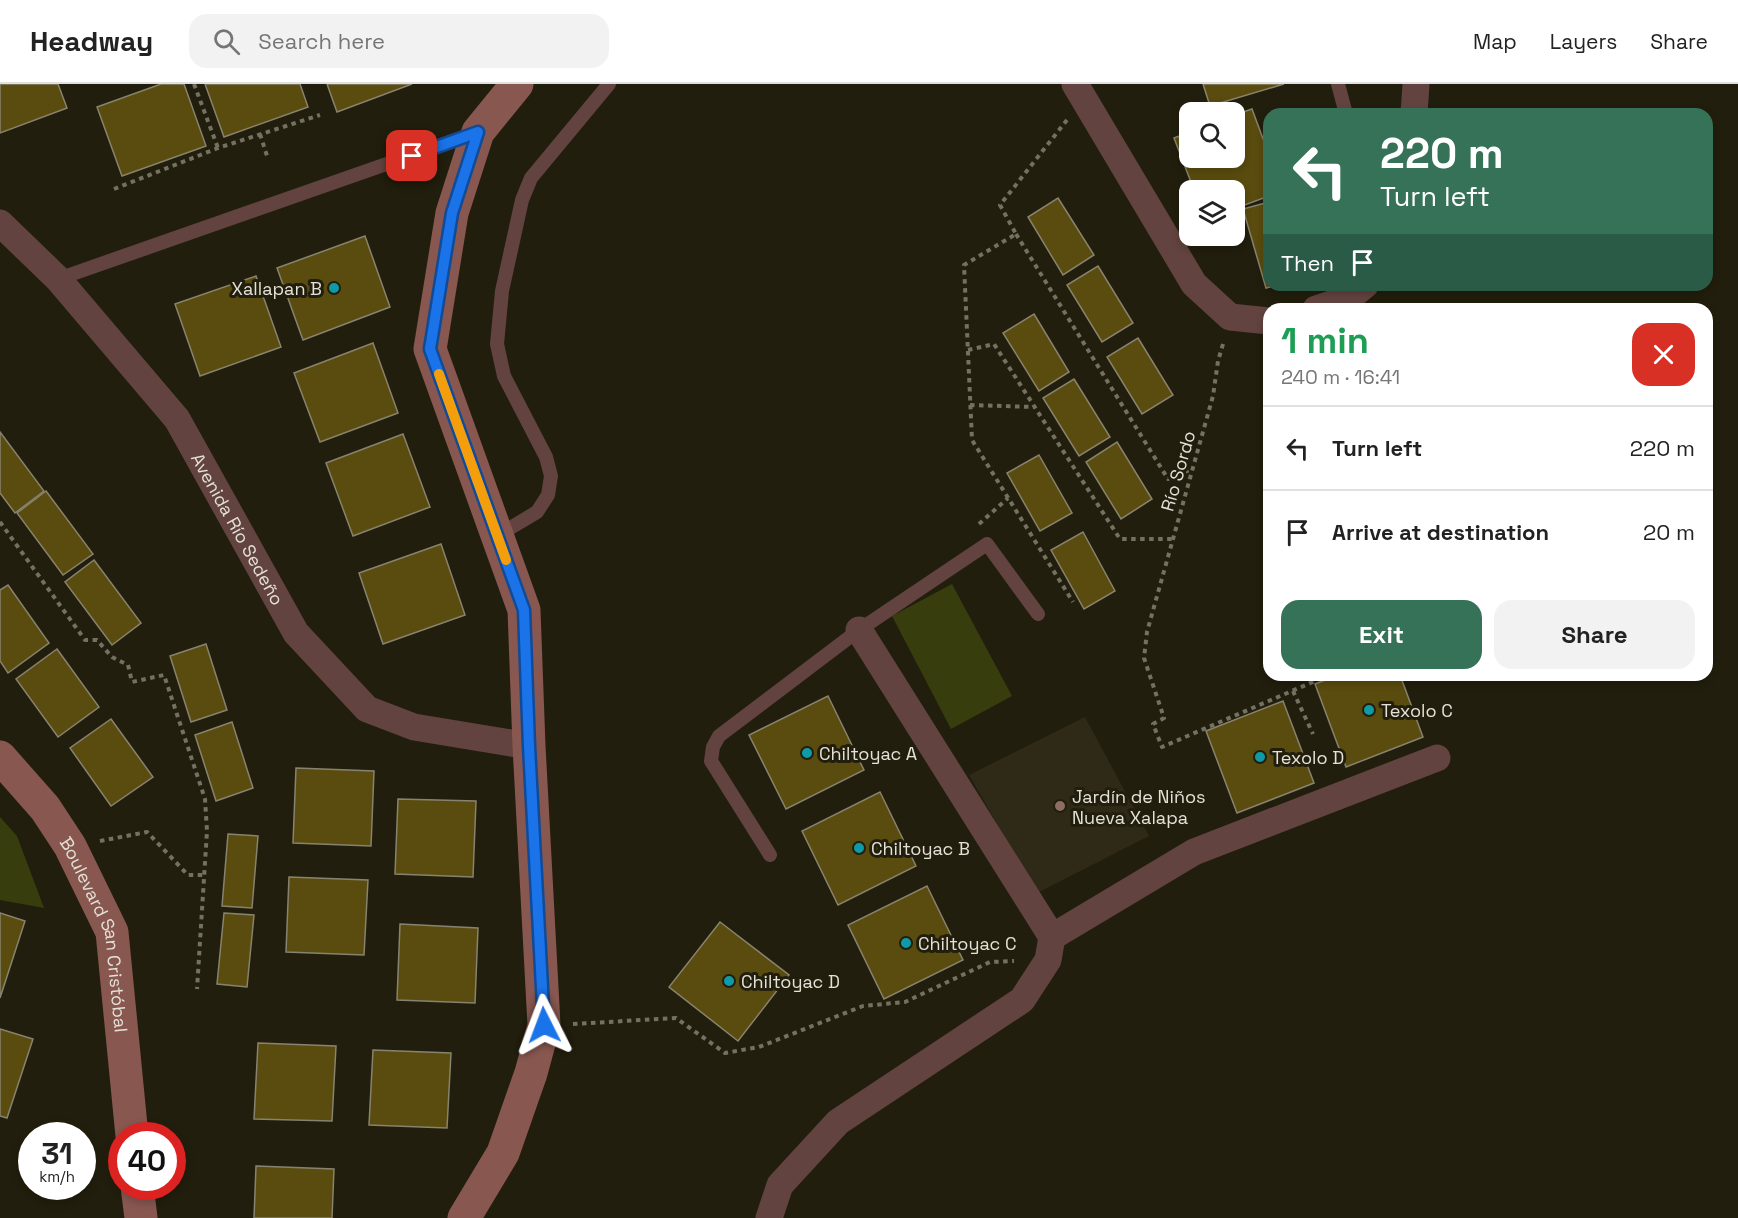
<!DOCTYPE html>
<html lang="en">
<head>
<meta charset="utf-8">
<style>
  :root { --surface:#fff; --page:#f2f2f2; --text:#222; --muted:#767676; --line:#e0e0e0; --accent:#357258 }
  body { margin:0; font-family:"Space Grotesk",sans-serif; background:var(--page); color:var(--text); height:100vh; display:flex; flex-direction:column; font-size:22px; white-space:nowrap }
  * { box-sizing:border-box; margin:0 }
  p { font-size:20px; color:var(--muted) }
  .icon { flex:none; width:33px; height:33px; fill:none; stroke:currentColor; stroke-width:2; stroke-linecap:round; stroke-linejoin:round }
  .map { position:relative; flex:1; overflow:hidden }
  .drawer { position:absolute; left:1263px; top:219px; width:450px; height:378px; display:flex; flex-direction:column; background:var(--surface); border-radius:18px; box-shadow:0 3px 9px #0003 }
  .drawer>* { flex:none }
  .hud { position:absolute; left:1263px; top:24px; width:450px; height:183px; border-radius:18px; box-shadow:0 3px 9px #0003; background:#357258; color:#fff; overflow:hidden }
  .fabs { position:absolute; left:1179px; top:18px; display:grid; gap:12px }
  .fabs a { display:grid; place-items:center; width:66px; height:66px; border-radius:12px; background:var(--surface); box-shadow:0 3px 9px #0003; font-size:30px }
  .speed { position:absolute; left:18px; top:1038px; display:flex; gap:12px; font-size:30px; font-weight:700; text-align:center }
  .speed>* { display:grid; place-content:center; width:78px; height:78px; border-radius:50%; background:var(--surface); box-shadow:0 3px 9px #0003; line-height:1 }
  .speed small { font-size:15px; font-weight:400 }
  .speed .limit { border:9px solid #d22; background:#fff; color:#111 }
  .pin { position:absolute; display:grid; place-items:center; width:51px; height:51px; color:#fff; margin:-26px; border-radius:12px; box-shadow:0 3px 9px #0006 }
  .me { position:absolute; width:66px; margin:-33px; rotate:357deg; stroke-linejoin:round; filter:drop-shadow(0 0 4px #0008) }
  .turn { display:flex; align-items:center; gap:21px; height:126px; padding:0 18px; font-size:27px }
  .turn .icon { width:78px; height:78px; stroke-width:2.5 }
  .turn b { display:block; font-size:42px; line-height:51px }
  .then { display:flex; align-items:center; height:57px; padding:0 18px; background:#0003; gap:12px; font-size:22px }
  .round { display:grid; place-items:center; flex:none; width:63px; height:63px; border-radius:18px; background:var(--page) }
  .head { display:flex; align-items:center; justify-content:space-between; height:102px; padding:0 18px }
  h1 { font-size:36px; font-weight:800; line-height:45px; color:#1e9e55 }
  .action { display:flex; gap:12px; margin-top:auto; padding:12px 18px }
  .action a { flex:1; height:69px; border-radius:18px; background:var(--accent); color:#fff; font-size:24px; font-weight:800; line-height:69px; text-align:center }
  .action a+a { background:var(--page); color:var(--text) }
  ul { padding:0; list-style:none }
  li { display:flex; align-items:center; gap:18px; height:84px; padding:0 18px; border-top:2px solid var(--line) }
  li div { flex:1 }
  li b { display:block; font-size:22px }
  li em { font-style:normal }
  header { display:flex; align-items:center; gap:36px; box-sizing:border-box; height:84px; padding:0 30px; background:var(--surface); border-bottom:2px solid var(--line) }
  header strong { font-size:28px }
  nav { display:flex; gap:33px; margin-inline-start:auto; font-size:21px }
  .search { width:420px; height:54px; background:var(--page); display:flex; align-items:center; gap:15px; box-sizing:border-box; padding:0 21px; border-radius:18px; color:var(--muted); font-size:22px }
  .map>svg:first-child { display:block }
  .education { fill:#2f2918 }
  .green { fill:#383d0d }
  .building { fill:#5a4c0e; stroke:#88836f; stroke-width:1.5 }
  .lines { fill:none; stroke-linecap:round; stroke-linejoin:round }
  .path { stroke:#747162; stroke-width:4; stroke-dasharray:4.5 4.5; stroke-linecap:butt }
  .lane { stroke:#62433f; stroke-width:14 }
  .street { stroke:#62433f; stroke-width:27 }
  .secondary { stroke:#885750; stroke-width:33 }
  .route-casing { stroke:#114b97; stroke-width:15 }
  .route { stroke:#1a73e8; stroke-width:10 }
  .slow { stroke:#f59e0b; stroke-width:10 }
  .culture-dot { fill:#0f9aa8; stroke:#221e0d; stroke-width:2 }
  .education-dot { fill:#8d6e63; stroke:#221e0d; stroke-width:2 }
  .labels { text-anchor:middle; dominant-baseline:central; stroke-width:6; stroke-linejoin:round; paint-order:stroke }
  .poi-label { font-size:18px; fill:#e4e1d6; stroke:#221e0d; text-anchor:start }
  .street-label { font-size:18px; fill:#e4e1d6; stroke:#221e0d }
</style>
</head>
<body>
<header>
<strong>Headway</strong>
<div class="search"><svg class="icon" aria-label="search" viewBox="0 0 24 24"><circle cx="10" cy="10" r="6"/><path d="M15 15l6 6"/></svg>Search here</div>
<nav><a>Map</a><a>Layers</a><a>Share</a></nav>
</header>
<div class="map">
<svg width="1738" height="1134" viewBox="0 0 1738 1134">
  <rect width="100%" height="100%" fill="#221e0d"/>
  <!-- education -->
  <path class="education" d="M1085,633l64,119 -112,57 -68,-118z"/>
  <!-- green -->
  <g class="green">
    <path d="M952,500l60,112 -61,33 -59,-113z"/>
    <path d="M0,733l17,19 27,72 -44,-8z"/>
  </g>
  <!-- building -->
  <g class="building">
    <path d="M0,0h58l9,24 -67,25z"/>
    <path d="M161,0h23l22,62 -84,30 -25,-69z"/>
    <path d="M205,0h95l8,23 -84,30z"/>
    <path d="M327,0h85l-75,28z"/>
    <path d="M1203,0h81l-74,22z"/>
    <path d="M1252,25l17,46v41l-35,13v-19h-40l-20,-52 16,-6v26h44v-43z"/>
    <path d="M1058,114l36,57 -31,20 -35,-58z"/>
    <path d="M1269,118v83h9l-12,3 -23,-79z"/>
    <path d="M365,152l25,71 -87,33 -26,-72z"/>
    <path d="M1098,182l35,57 -31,19 -35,-57z"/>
    <path d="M256,192l25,71 -81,29 -25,-72z"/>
    <path d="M1034,230l35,58 -30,19 -36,-58z"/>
    <path d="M1138,254l35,57 -31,19 -35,-57z"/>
    <path d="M373,259l25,70 -78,29 -26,-69z"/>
    <path d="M1074,295l36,58 -31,19 -36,-58z"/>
    <path d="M0,348l44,59 -29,22 -15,-20z"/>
    <path d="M403,350l27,73 -77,29 -27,-73z"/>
    <path d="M1117,358l35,57 -31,20 -35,-57z"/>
    <path d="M1039,371l33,58 -32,18 -33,-58z"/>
    <path d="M46,407l47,63 -30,21 -46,-62z"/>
    <path d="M1083,448l32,59 -31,18 -33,-59z"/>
    <path d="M441,460l24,71 -82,29 -24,-71z"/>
    <path d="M94,476l47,63 -29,22 -47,-63z"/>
    <path d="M8,501l41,58 -41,30 -8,-12v-71z"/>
    <path d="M206,560l21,66 -36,12 -21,-66z"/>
    <path d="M57,565l42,58 -41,30 -42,-58z"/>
    <path d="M1339,591h61l23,62 -77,30 -31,-83z"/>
    <path d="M828,612l36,74 -78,39 -37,-74z"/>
    <path d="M1283,617l31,82 -77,30 -31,-82z"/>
    <path d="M111,635l42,58 -42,29 -41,-58z"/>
    <path d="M232,638l21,66 -37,13 -21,-66z"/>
    <path d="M296,684l78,3 -3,75 -78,-3z"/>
    <path d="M880,708l36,74 -78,39 -36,-74z"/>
    <path d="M398,715l78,2 -3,76 -78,-3z"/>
    <path d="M228,750l30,2 -6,72 -30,-2z"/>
    <path d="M289,793l79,3 -4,75 -78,-3z"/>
    <path d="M927,802l36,74 -79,39 -36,-74z"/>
    <path d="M0,829l25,8 -25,77z"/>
    <path d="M224,829l30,2 -7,72 -30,-3z"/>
    <path d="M720,838l69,53 -51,66 -69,-54z"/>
    <path d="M400,840l78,4 -3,75 -78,-3z"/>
    <path d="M0,945l33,10 -26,79 -7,-2z"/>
    <path d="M258,959l78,3 -4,75 -78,-2z"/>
    <path d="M373,966l78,3 -4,75 -78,-3z"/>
    <path d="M256,1082l78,3 -2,49h-78z"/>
  </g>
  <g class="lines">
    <!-- path -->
    <g class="path">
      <path d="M194,0l24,64"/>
      <path d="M1067,36l-67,85 16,29 -52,31 8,175 101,162"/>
      <path d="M260,50l8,25"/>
      <path d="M114,105l104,-41 102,-33"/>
      <path d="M1016,150l152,245 24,-10"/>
      <path d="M1223,260l-5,17 -5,35 -66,236 -3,26 20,60 -11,6 9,23 167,-72"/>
      <path d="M968,266l26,-6 126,195h53"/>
      <path d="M970,321l64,2"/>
      <path d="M0,438l85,118h12l15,17 16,8 4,17 32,-7 41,124 2,32 -10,158"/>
      <path d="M979,440l29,-26"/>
      <path d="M1293,607l20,43"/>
      <path d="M100,757l47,-9 41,43h16"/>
      <path d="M573,940l103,-6 49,35 34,-6 104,-41 42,-4 85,-40 24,-1"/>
    </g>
    <!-- lane -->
    <g class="lane">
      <path d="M1338,0l8,30"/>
      <path d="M58,195l417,-146"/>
      <path d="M497,452l40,-24 11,-17 3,-19 -5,-19 -42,-81 -7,-32 5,-53 20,-91 9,-22 78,-94"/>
      <path d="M770,771l-59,-94 2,-14 6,-11 140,-106 128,-86 51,70"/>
    </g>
    <!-- street -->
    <g class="street">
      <path d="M1075,0l119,200 36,33 39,4"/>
      <path d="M1414,30l2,-30"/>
      <path id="s1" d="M0,139l58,56 119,140 119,214 71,76 47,18 115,19"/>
      <path d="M1316,225l33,-11 16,-13"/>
      <path d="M859,546l193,307"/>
      <path d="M769,1134l11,-33 58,-63 184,-122 26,-40 4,-23 142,-85 243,-94"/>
    </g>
    <!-- secondary -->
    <g class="secondary">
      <path id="s2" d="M0,673l45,51 25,38 42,86 20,204"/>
      <path d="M137,1102l4,32"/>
      <path d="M464,1134l39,-65 28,-80 13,-48 -15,-279 -5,-136 -94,-261 22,-136 26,-81 39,-48"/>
    </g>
  </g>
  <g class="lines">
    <defs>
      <path id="route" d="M412,72l66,-24 -26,81 -22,136 94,261 5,136 15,279"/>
    </defs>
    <!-- route casing -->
    <use href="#route" class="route-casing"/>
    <!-- route -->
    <use href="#route" class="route"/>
    <!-- slow -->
    <path class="slow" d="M439,290l67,186"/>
  </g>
  <!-- markers -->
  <g class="culture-dot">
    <circle cx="334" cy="204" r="6"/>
    <circle cx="1369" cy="626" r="6"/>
    <circle cx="807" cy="669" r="6"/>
    <circle cx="1260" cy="673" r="6"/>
    <circle cx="859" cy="764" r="6"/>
    <circle cx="906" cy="859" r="6"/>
    <circle cx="729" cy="897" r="6"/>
  </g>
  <circle class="education-dot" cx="1060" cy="722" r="6"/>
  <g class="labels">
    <!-- poi labels -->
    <g class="poi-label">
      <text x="322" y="204" text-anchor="end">Xallapan B</text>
      <text x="1381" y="626">Texolo C</text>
      <text x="819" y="669">Chiltoyac A</text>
      <text x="1272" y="673">Texolo D</text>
      <text x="1072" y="712">Jardín de Niños<tspan x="1072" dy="21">Nueva Xalapa</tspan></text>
      <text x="871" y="764">Chiltoyac B</text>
      <text x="918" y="859">Chiltoyac C</text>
      <text x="741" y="897">Chiltoyac D</text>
    </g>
    <!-- street labels -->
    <g class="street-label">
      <text transform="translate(1178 387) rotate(-74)">Río Sordo</text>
      <text stroke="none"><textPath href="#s1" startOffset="390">Avenida Río Sedeño</textPath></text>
      <text stroke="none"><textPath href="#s2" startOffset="207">Boulevard San Cristóbal</textPath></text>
    </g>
  </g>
</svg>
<div class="fabs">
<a><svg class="icon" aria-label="search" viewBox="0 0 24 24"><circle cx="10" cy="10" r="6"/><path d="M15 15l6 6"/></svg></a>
<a><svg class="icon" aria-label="layers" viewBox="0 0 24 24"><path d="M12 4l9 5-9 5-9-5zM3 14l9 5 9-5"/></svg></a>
</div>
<div class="speed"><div>31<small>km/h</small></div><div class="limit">40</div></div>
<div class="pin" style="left:412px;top:72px;background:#d93025"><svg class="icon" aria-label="arrive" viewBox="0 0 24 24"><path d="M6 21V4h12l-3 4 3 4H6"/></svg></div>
<svg class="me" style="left:544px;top:941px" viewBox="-20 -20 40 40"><path d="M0-17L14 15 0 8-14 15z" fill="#1a73e8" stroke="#fff" stroke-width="4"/></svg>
<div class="hud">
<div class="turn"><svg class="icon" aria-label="left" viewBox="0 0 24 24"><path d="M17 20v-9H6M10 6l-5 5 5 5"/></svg><div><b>220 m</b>Turn left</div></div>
<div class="then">Then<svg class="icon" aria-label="arrive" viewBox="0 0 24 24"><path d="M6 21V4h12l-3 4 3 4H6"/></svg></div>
</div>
<section class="drawer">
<div class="head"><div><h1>1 min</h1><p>240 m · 16:41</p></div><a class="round" style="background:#d93025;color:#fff"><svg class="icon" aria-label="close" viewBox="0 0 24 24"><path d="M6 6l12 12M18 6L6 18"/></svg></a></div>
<ul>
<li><svg class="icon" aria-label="left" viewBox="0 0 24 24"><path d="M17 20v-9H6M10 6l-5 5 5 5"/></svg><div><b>Turn left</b></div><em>220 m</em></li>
<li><svg class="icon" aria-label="arrive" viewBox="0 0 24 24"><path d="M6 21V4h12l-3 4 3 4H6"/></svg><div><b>Arrive at destination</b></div><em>20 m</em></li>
</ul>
<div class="action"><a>Exit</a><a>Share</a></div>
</section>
</div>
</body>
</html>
